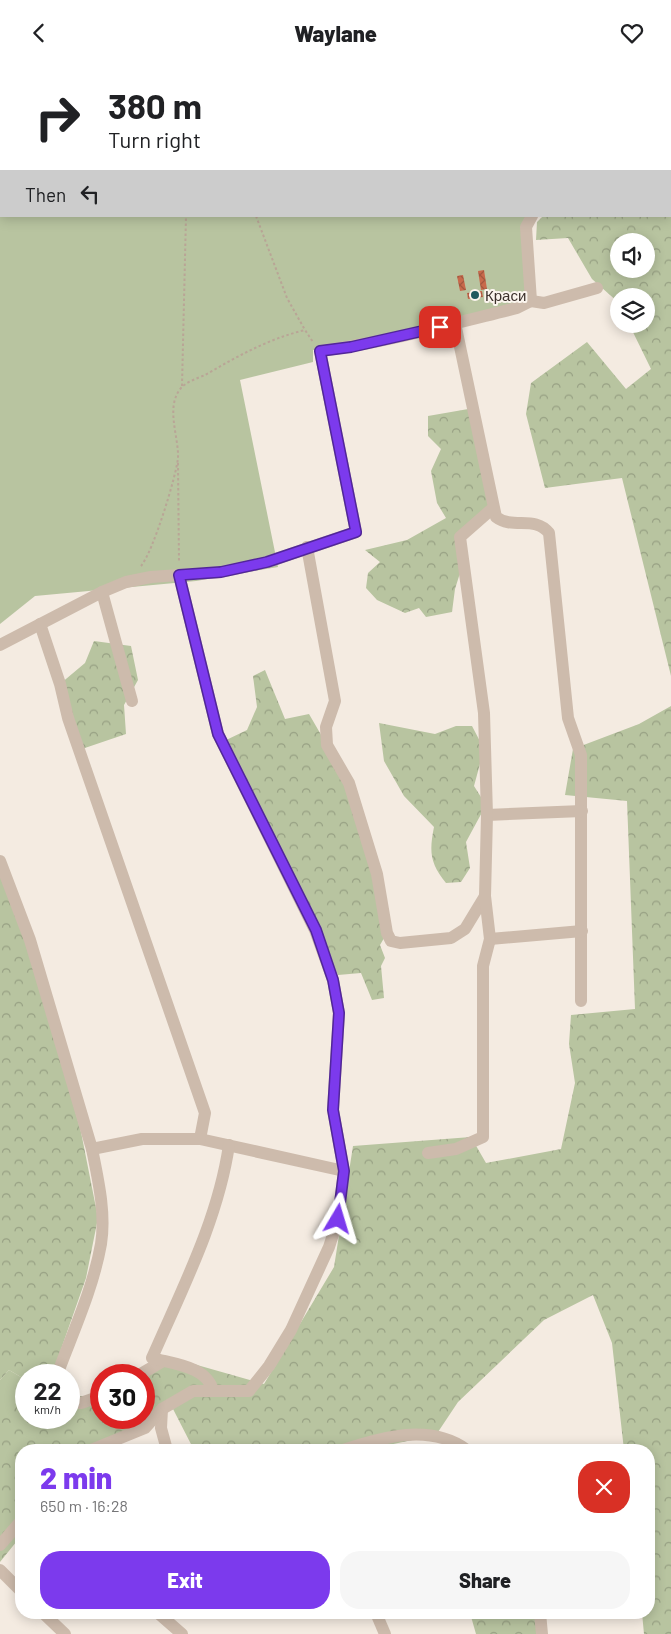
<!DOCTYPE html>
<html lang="en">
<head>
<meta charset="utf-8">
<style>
  :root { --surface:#fff; --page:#f6f6f6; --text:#202124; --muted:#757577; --accent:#7c3aed }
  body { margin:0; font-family:Barlow,sans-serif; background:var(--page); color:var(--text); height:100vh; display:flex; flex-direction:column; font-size:19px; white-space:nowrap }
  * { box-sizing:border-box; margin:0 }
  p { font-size:16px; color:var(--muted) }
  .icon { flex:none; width:28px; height:28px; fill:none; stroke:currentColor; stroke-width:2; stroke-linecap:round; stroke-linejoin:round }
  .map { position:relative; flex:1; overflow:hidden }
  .drawer { position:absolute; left:15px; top:1379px; width:640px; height:175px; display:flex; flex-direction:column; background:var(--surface); border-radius:20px; box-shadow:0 2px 12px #0003 }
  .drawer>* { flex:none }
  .banner { position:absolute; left:0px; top:0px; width:671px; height:152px; box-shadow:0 2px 12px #0003; background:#fff; color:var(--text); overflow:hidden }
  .fabs { position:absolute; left:610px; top:168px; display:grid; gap:10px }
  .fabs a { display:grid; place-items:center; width:45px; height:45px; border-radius:50%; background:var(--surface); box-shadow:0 2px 12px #0003; font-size:25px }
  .speed { position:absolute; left:15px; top:1299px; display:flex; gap:10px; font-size:25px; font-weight:700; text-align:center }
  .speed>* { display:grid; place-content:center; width:65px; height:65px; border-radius:50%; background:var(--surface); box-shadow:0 2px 12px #0003; line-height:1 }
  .speed small { font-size:12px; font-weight:400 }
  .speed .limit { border:8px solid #d22; background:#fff; color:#111 }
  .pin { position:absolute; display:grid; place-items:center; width:42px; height:42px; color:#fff; margin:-21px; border-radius:10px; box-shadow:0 2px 8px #0006 }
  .me { position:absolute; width:55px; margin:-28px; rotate:7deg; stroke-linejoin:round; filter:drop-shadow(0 0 4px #0008) }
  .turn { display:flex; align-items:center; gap:18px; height:105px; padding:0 25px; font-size:22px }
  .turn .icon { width:65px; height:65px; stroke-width:2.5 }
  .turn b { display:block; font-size:35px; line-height:42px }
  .then { display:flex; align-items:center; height:48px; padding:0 25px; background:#0003; gap:10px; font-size:19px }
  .round { display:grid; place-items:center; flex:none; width:52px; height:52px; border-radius:20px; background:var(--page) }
  .head { display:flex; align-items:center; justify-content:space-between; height:85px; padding:0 25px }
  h1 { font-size:30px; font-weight:800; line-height:38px; color:var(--accent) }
  .button { display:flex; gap:10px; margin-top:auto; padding:10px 25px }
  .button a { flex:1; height:58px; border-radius:20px; background:var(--accent); color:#fff; font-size:20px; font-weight:800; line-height:58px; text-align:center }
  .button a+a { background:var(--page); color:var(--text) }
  header { display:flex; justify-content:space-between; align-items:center; height:65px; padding:0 25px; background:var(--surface); font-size:22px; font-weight:800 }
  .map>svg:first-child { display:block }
  .green { fill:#b8c4a0 }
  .forest { fill:url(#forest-crowns); fill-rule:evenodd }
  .building { fill:url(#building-cross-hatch) }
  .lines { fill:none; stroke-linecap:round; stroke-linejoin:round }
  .path { stroke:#b9a596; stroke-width:2; stroke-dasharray:2.5 2.5; stroke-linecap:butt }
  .minor { stroke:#cdbbac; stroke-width:12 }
  .route-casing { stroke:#51269a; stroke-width:12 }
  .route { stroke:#7c3aed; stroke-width:9 }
  .poi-dot { fill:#1f5a5e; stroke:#fbf5ee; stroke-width:2 }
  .labels { text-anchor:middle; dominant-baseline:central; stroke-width:4; stroke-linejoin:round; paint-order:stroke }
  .poi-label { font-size:15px; fill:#3b302b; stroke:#fbf5ee; text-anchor:start }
</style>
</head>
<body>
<header><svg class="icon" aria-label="back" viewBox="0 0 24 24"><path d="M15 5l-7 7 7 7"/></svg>Waylane<svg class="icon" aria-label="heart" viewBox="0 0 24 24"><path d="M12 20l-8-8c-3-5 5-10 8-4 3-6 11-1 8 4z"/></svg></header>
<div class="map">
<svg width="671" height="1569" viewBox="0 0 671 1569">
  <defs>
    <pattern id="forest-crowns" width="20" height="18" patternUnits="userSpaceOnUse" patternTransform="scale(1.25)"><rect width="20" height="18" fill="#b8c4a0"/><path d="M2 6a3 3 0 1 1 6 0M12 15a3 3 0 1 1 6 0" fill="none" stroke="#97a083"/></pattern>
    <pattern id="building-cross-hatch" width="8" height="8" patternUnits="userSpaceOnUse" patternTransform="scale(1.25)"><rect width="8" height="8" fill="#c8694b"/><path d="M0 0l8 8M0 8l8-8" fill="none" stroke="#a4573f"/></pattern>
  </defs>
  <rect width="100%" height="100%" fill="#f4ebe1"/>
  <!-- green -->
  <g class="green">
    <path d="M0,0h603l-602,1v150h527v83l-91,25 -124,26v12l-73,18 38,187 -82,14 -161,15 -35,28z"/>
    <path d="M9,1305l17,10v26l-26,23v-49z"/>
  </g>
  <!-- forest -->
  <g class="forest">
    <path d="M611,0h60v611l-49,-198 -77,10 -19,-74 5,-31 56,-41 39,47 25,-20 -22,-45h17v-28h-27v7l-27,-24 -24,-41 -32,2 1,-18 6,-6h127v-150zM619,176h27v28h-27z"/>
    <path d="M474,343l19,100 -33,29v36l-5,16 -3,23 -26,5 -7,-9 -14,5 -28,-13 -11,-12 2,-15 12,-11 -15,-12 42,-10 39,-22 -9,-15 -6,-32 10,-22 -13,-13v-20z"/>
    <path d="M94,576l37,5 7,34 -14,25 2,29 -47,16 -19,-66 25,-21z"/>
    <path d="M265,605l20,49 24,-5 40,69 38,150 -7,12 5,13 -4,8 3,32 -12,2 -11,-27 -23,2 -116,-233 25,-12 10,-23 -4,-31z"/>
    <path d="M671,641v928h-27l-2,-21h7v-163h-25l-12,-107 -19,-48 -49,25 -86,82 -22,33 -71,15h-171l-21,-41 -80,41h-72v86l-21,26v-159l26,-3v17h43v-21h32v21h43v-42l25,-18 95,27 70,-117 19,-121 118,-9 15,26 75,-14 14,-66 -6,-39 2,-29 64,-6 -8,-208 -62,-6 8,-46 66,-25z"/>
    <path d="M379,658l56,11 21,-8h16l12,23 -10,37 12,19 -20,37 4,26 -9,14 -15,1c-16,-20 -17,-31 -12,-56l-30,-31 -20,-35z"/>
    <path d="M0,807l32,84 49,176 17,86 -12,60 -34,97h-26v5l-17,-10 -9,10z"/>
    <path d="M470,1548h64l6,21h-64z"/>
  </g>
  <!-- building -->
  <g class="building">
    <path d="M484,205l3,19 -6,1 -3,-19z"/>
    <path d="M463,210l3,15 -6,1 -3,-15z"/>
    <path d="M482,226l1,6 -15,2 -1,-6z"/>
  </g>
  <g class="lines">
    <!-- path -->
    <g class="path">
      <path d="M197,0v1"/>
      <path d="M191,1v-1"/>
      <path d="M256,151l31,82 18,32"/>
      <path d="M182,321l4,-170"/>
      <path d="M178,398l1,100"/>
      <path d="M141,501c12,-14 35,-89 37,-108 1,-21 -13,-51 3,-70 5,-6 17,-10 24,-13 33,-19 63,-36 100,-45l8,12"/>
    </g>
    <!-- minor -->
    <g class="minor">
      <path d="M603,1l1,-1"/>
      <path d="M531,236l13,2 53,-15"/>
      <path d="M455,258l41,194c17,13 39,-2 53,16l19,185 13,37v246"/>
      <path d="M307,482l28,154 -9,26 1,18 22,38 28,91 10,59 4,8 9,2 51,-5 14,-9 20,-33"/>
      <path d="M102,527l30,109"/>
      <path d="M40,559l20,60 8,34 137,395 -5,26 144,32"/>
      <path d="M0,580l102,-53 24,-10 25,-5 70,-5 46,-10 89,-30 -36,-181c66,-9 132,-27 197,-43l14,-7 -5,-74 6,-11"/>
      <path d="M487,750l95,-4"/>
      <path d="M0,796l30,79 62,209 50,-10h58"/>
      <path d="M490,874l92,-8"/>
      <path d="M428,1088l28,-4 27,-12v-171l7,-27 -5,-43 2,-81 -3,-102 -24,-176 33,-29"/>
      <path d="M57,1310c16,-43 36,-86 44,-131 5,-31 -3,-65 -9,-95"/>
      <path d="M139,1310l24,-14"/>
      <path d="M213,1326c-6,-25 -40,-27 -61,-33 30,-69 66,-138 77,-213"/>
      <path d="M69,1337l12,1 20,-7"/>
      <path d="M162,1344l-1,19 6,22"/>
      <path d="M91,1385l54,-22 17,-19 31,-18h56l20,-25 22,-36 38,-83 9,-28 6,-48 -11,-61 6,-97 -6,-33 -18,-50 -97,-196 -39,-159"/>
      <path d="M343,1385c40,-13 87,-27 124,0"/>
      <path d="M0,1480l21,-24"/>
      <path d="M0,1505l21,21"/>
      <path d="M43,1548l22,21"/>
      <path d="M158,1548l24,21"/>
      <path d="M376,1548l9,21"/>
      <path d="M540,1548l2,21"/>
    </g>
  </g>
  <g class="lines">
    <defs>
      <path id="route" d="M338,1154l6,-48 -11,-61 6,-97 -6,-33 -17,-50 -98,-196 -39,-159 42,-3 46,-10 89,-30 -36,-181 31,-4 89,-20"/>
    </defs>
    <!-- route casing -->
    <use href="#route" class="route-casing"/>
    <!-- route -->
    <use href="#route" class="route"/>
  </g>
  <!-- markers -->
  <circle class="poi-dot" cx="475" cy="230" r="5"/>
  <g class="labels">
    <!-- poi labels -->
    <g class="poi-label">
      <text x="485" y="230">Краси</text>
    </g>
  </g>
</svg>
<div class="fabs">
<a><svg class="icon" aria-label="sound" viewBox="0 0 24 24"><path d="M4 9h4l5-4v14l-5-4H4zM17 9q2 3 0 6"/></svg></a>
<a><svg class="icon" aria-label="layers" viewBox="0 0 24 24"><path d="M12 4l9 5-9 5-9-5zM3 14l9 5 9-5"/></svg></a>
</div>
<div class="speed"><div>22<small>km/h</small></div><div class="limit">30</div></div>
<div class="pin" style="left:440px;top:262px;background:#d93025"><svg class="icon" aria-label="arrive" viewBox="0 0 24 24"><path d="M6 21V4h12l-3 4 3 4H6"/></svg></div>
<svg class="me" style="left:338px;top:1154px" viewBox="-20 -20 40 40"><path d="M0-17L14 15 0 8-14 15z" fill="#7c3aed" stroke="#fff" stroke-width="4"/></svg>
<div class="banner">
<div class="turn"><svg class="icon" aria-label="right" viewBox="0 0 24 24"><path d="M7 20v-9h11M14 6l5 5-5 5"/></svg><div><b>380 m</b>Turn right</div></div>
<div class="then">Then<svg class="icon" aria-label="left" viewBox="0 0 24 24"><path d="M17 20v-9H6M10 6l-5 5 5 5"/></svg></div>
</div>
<section class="drawer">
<div class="head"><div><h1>2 min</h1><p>650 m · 16:28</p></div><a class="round" style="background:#d93025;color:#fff"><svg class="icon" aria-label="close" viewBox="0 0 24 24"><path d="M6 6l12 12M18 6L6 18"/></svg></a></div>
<div class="button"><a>Exit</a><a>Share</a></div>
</section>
</div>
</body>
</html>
